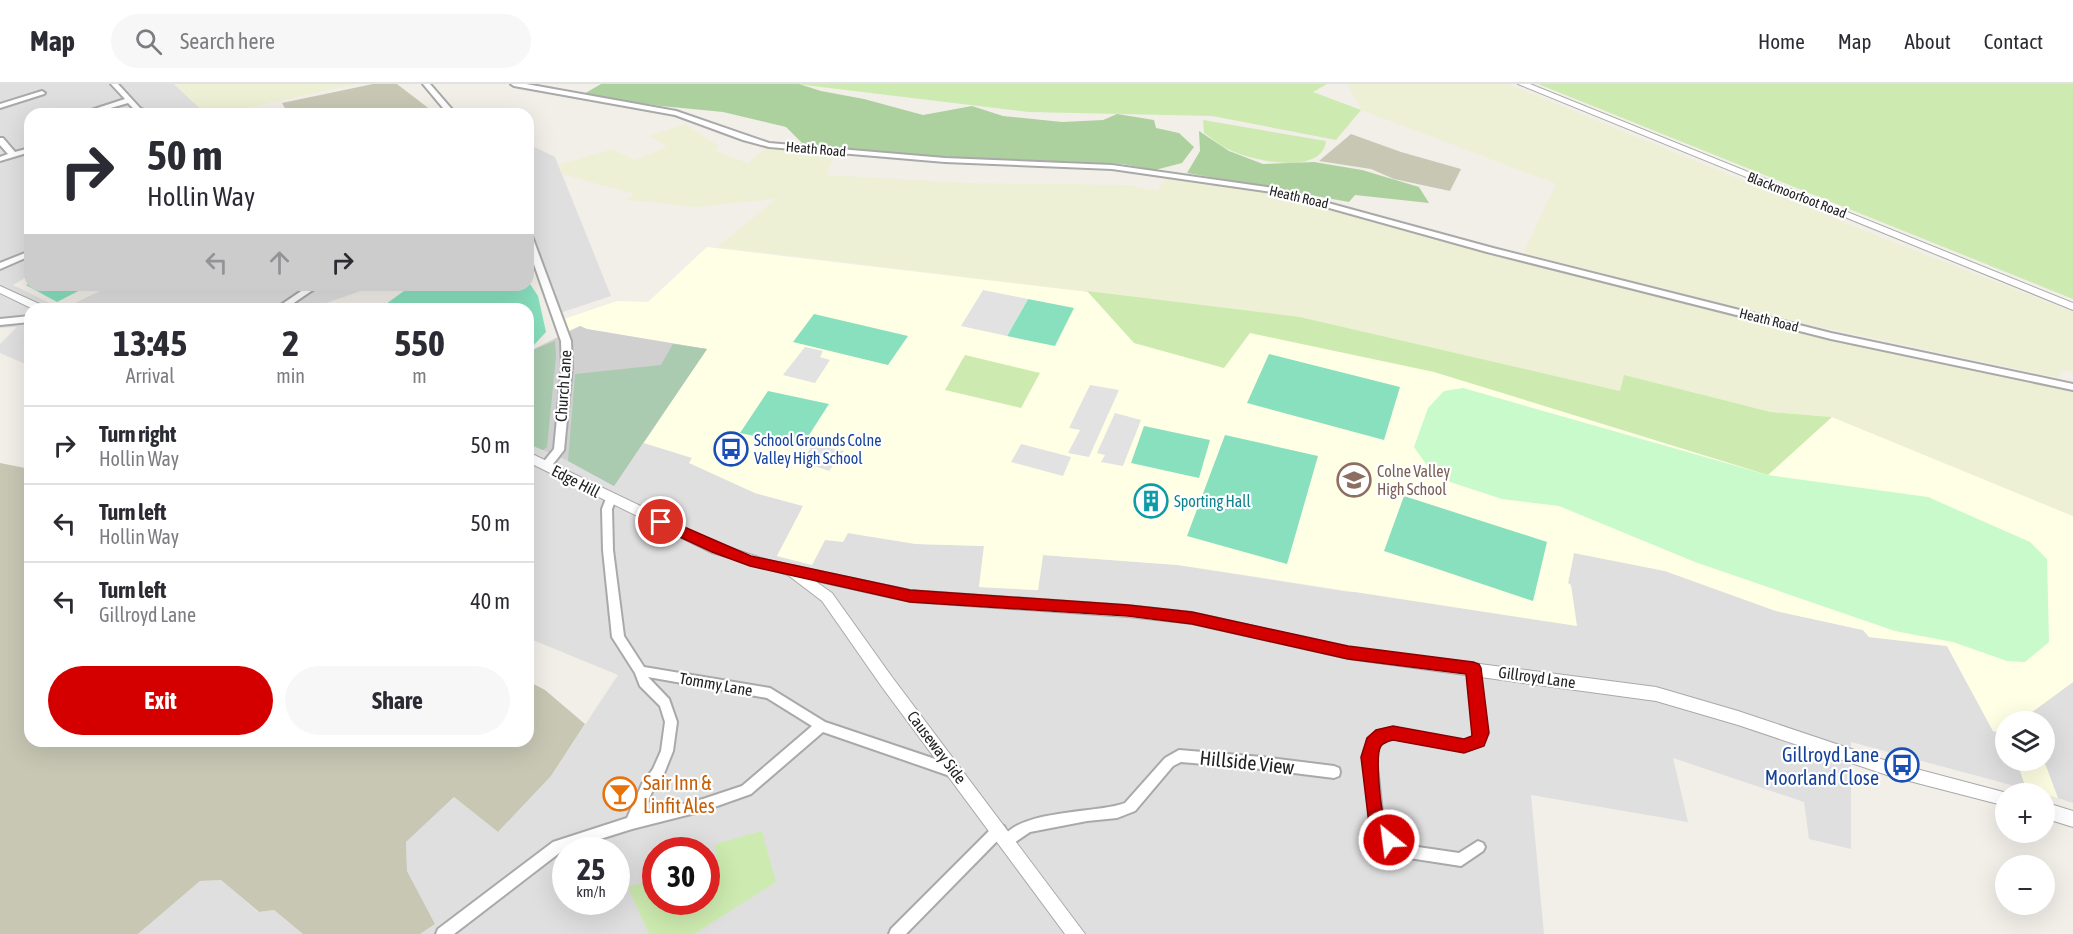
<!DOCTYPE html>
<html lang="en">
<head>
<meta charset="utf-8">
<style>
  :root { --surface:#fff; --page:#f7f7f7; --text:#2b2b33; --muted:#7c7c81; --line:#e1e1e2; --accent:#d40000 }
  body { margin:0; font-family:"Asap Condensed",sans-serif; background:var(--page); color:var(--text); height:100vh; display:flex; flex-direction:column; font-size:22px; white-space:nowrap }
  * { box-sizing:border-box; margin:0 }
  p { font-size:20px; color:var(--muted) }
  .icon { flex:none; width:33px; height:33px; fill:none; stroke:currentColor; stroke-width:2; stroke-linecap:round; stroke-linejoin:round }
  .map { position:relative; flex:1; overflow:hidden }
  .drawer { position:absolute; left:24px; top:219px; width:510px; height:444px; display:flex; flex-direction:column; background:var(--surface); border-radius:18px; box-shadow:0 6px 24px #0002 }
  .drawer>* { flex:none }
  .banner { position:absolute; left:24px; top:24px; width:510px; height:183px; border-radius:18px; box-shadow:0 6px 24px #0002; background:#fff; color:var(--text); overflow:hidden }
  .buttons { position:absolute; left:1995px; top:627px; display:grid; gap:12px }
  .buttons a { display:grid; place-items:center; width:60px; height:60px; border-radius:50%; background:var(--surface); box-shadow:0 6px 24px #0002; font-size:30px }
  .speed { position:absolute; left:552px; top:753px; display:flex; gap:12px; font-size:30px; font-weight:700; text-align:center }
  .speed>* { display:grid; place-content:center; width:78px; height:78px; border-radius:50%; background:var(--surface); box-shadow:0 6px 24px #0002; line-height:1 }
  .speed small { font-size:15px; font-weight:400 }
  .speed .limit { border:9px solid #d22; background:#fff; color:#111 }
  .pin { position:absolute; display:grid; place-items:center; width:51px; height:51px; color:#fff; margin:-26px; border:3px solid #fff; border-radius:50%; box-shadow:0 2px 6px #0007 }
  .me { position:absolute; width:66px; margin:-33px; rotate:331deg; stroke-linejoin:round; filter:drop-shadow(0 0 4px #0008) }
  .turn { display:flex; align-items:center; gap:21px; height:126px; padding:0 24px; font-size:27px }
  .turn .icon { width:78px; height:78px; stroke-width:2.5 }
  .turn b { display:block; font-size:42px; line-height:51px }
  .lanes { display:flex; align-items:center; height:57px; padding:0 24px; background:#0003; justify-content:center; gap:30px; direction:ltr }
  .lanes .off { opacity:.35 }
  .eta { display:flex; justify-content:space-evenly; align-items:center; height:102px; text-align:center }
  .eta b { font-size:36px; font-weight:700; line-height:42px }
  .action { display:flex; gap:12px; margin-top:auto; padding:12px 24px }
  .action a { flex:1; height:69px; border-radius:36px; background:var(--accent); color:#fff; font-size:24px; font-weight:700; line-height:69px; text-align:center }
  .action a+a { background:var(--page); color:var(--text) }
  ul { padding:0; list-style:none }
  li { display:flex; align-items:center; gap:18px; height:78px; padding:0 24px; border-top:2px solid var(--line) }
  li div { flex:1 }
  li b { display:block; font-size:22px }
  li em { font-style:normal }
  header { display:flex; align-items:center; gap:36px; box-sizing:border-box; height:84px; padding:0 30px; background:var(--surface); border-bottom:2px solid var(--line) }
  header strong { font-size:28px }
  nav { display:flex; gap:33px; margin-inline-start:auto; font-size:21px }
  .search { width:420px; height:54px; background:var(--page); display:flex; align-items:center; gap:15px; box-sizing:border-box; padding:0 21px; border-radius:33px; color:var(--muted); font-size:22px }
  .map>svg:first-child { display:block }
  .residential { fill:#e0dfdf; fill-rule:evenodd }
  .education { fill:#ffffe5 }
  .religious { fill:#d0d0d0 }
  .construction { fill:#c7c7b4 }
  .farmland { fill:#eef0d5 }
  .grass { fill:#cdebb0 }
  .forest { fill:#add19e }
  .cemetery { fill:#aacbaf }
  .park { fill:#c8facc }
  .pitch { fill:#88e0be }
  .parking { fill:#e2e2e2 }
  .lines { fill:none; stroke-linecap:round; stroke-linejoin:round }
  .minor-casing { stroke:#a9a9a9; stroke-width:4 }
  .tertiary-casing { stroke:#a9a9a9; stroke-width:2 }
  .minor { fill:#fff; fill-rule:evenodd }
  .tertiary { fill:#fff; fill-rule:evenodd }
  .route { fill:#d40000; stroke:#8a0000; stroke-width:1.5 }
  .labels { text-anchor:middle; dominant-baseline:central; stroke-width:4.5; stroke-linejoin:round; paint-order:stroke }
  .far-street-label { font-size:14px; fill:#222; stroke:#fff }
  .street-label { font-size:16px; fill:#222; stroke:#fff }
  .transit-label { font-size:16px; fill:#164399; stroke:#fff; text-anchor:start }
  .education-label { font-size:16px; fill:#785e54; stroke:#fff; text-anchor:start }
  .culture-label { font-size:16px; fill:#0d838f; stroke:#fff; text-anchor:start }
  .near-transit-label { font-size:20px; fill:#164399; stroke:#fff; text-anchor:end }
  .near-street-label { font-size:20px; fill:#222; stroke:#fff }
  .near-food-label { font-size:20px; fill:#c56008; stroke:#fff; text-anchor:start }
</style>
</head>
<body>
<header>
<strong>Map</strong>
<div class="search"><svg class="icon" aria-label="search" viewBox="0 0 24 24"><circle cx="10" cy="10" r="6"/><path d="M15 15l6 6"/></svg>Search here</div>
<nav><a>Home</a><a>Map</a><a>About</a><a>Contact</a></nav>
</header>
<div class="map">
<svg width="2073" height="850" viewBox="0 0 2073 850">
  <rect width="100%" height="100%" fill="#f2efe9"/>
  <!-- residential -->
  <g class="residential">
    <path d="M0,0h174l32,30h-176v161l-17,10 49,24 51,-24h265l-69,24h-279v57l-30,-13v-9l17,-17 -17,1z"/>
    <path d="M528,60l27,13 56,139 -51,17 -32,-93z"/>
    <path d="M644,359l49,15 -3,5 65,30 49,13 -27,50 35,9 13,-25 23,-7 68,11 68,2 -5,41 59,3 5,-35 135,10 171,27 219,-9 6,-30 91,18 111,40 87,19 6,7 78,9 46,85 12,3 1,26 11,1 9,28 -175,-47v107l-42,-10 -5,-37 -131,-44 15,64 -157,-27 13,139h-1124l15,-10 -28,-53 -1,-29 48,-45 44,35 53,-56 67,-101 -90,-37v-194l40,17 46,24zM566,766h50v52h-50zM656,766h50v52h-50z"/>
    <path d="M2073,598v121l-15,-5 -14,-37v-39l-14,-1 -2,-6z"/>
    <path d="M221,796l37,32 16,-2 29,24h-165l62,-53z"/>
  </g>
  <!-- education -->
  <g class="education">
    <path d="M707,163l593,70 320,74 212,26 241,99v166l-45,33 2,6 -24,1 -1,12 -12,-3 -46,-85 -78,-9 -6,-7 -87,-19 -111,-40 -91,-18 -6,30 3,2 6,41 -399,-61 -135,-10 -5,35 -59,-3 5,-41 -68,-2 -68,-11 -5,9 -18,-2 -13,25 -35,-9 26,-50 -48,-13 -66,-30 3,-5 -48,-15 62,-94 -119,-20 -7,-3 -13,5 -3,-12 53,-18 31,1z"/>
    <path d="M2017,677h27l14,37 -32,-9z"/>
  </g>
  <!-- religious -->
  <path class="religious" d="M580,242l7,3 120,20 -93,137 -46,-25 -40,-17v-92z"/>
  <!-- construction -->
  <g class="construction">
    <path d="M373,0h24l39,30h-148l-6,-11z"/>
    <path d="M1351,50l50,18 60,17 -11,22 -56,-12 -23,-10 -52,-8z"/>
    <path d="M0,379l30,6v272h498v-60l17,9 40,34 -34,52 -53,56 -44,-35 -48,45 1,29 28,53 -15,10h-117l-29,-24 -15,2 -38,-32 -21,1 -62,53h-138z"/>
  </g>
  <!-- farmland -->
  <g class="farmland">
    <path d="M174,0h182l-138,30h-12z"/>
    <path d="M1347,0h161l375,154 190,74v60l-12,-2 -2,8 -270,-58 -266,-67 33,-69 -195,-74z"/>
    <path d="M685,40l34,22 -4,5 33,12 19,-16 68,7 -9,21 144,8 159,2 28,6 11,-16 97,17 222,60 586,139v125l-241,-99 -61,-5 -147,-37 -4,16 -320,-74 -583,-70 59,-48 -80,8 -70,-7 8,-6 -72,-20 -4,-9 54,-16 22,11 33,-13 -17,-11z"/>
  </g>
  <!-- grass -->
  <g class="grass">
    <path d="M796,0h531l-14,8 48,18 -25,30 -124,-24 -184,-4z"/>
    <path d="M1538,0h535v215z"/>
    <path d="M1203,36l123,21c-4,35 -71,20 -94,10 -10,-4 -19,-12 -28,-18z"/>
    <path d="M1087,207l213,26 320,74 4,-16 147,37 61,5 -64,58 -334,-103 -184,-39 -26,35 -90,-25z"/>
    <path d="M965,271l75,18 -19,35 -76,-18z"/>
    <path d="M762,747l14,51 -82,52h-45l-21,-47 27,-8 1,23h50l1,-38 10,-3 -2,-17z"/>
  </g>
  <!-- forest -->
  <g class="forest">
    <path d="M601,0h198l22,7 43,8 59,16 49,-9 31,10 59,6 41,-2 14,-6 37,6 2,8 23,5 15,14 -12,16 -27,7 -33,-6 -191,-8 -128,-12 -17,-17 -63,-15 -62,-6 -79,-11z"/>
    <path d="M1199,47l30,20 34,13 51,-2 48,8 57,17 10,16 -74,-8 -6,7 -162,-29 13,-22z"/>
  </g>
  <!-- cemetery -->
  <g class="cemetery">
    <path d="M555,257l1,15 -9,91 -4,3 -15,-6v-92z"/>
    <path d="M673,260l34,5 -93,137 -46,-25 7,-87 86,-9z"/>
  </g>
  <!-- park -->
  <path class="park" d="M1463,304l305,87 160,22 102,45 17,17 2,83 -24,20 -18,-1 -54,-19 -58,-11 -200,-69 -136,-56 -57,-7 -55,-18 -21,-17 -12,-17 14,-39 16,-17z"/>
  <!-- pitch -->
  <g class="pitch">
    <path d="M528,197l10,15 8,36 -12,13 -6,3v-39h-149l25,-18 16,-6h108z"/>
    <path d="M30,199v2h60l-33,17 -31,-17z"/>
    <path d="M1028,215l46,9 -19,38 -48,-10z"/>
    <path d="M814,230l94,22 -20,29 -95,-23z"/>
    <path d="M1269,270l131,33 -16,53 -137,-37z"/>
    <path d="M768,307l61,13 -27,42 -62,-13z"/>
    <path d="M1144,342l66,14 -11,38 -68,-15z"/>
    <path d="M1225,351l93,21 -31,108 -100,-28z"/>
    <path d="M1404,412l143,46 -14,59 -149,-50z"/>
  </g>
  <!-- parking -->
  <g class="parking">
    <path d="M983,206l45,9 -21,37 -46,-10z"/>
    <path d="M805,263l18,4 -3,6 10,3 -15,23 -32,-8z"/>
    <path d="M1090,301l29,5 -30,67 -21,-4 12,-23 -11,-2z"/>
    <path d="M1115,329l26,7 -18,46 -22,-4 4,-7 -8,-2z"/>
    <path d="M813,360l31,7 -15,20 -23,-8 3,-6 -3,-2z"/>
    <path d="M1021,360l50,13 -8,19 -52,-14z"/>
  </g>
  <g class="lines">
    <defs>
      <g id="minor">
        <path d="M111,0h7l22,24 2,1 -3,5h-8l3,-5 -6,-6 -38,11h-11l46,-15z"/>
        <path d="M423,0h7l26,30h-8z"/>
        <path d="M511,0h15l150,27 93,32 176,15 167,7 161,23 220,60 338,85 242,51v6l-242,-51 -344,-87 -215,-60 -160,-23 -167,-7 -176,-15 -26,-7 -68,-25 -161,-29z"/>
        <path d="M42,7l3,2 -1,1 -44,14v-4z"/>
        <path d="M57,27h6l2,3h-8z"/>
        <path d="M0,54h3l12,14 15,-4v4l-30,9v-4l8,-3 -8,-9z"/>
        <path d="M528,150l4,2 39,105 1,26 -8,83 -14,18 -4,1 -5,-4 13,-16 8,-82 -1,-26 -33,-94z"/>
        <path d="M30,167v5l-30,13v-6z"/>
        <path d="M225,201h9v1l-4,3z"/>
        <path d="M310,201h10l-35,24h-10z"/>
        <path d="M30,232v6l-30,3v-6z"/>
        <path d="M611,411l5,4 -4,10 1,41 11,86 20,31 126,21 55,34 128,43 5,2 1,4 -1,4 -5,2 -130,-45 -72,62 -48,17 -71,18 -70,22 -108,83h-18l2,-5 115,-87 74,-24 15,-34 11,-15 8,-18 4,-29 -5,-16 -20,-20 -5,-13 -23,-36 -9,-87 -1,-41 5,-13zM648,593l119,21 45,28 -70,60 -39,13 -61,15 10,-22 11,-16 10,-25 4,-29 -8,-23z"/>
        <path d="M1473,579l4,2 2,3 8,65 -5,12 -18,6 -71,-13 -8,2 -7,6 -2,11 7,65 11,14 17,10 48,7 19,-12 5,2 2,4 -2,4 -22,15 -52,-8 -25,-14 -14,-20 -6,-67 4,-18 10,-8 15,-3 71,13 9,-4 2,-4 -8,-65 2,-3z"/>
        <path d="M1179,666l83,7 72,9 5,2 1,4 -1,4 -5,2 -72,-9 -81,-7 -8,4 -38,45 -18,7 -30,3 -57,11 -22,15 -5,-2 -2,-4c14,-32 95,-27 124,-38l40,-45z"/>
        <path d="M999,740l5,2 2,4 -2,4 -98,100h-17l2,-5 103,-103z"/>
      </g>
      <g id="tertiary">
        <path d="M1518,0h12l543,219v7z"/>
        <path d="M0,202l46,21 2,2h-15l-33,-16z"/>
        <path d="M528,368l194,93 46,15 142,30 218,15 64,7 156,35 308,40 82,24 152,51 121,32h-5v12l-116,-30 -152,-51 -82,-24 -308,-42 -156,-35 -64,-7 -218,-15 -95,-21 17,12 60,84 193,257h-20l-183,-247 -60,-86 -34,-26 -76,-22 -184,-91z"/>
        <path d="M2044,718l29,9v16l-29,-9z"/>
      </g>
    </defs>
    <!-- minor casing -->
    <use href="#minor" class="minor-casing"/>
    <!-- tertiary casing -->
    <use href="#tertiary" class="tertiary-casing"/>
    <!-- minor -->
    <use href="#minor" class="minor"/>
    <!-- tertiary -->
    <use href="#tertiary" class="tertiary"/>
  </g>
  <!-- route -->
  <path class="route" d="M661,433l90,39 159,34 218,15 64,7 156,34 125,16 6,2 2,4 8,65 -5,13 -20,7 -71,-13c-4,1 -9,2 -12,6 -6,8 -1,63 4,74 3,7 9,12 13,20l-3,5 -6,3 -6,-3 -14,-21 -8,-67 6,-19 9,-8 17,-4 71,13 8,-3 -6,-62 -118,-15 -156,-35 -64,-8 -218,-14 -160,-36 -38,-14 -56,-26 -2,-4z"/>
  <!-- icons -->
  <defs>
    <symbol id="bus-ring" viewBox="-11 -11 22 22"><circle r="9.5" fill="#fff" stroke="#1a4fb4" stroke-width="1.5"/><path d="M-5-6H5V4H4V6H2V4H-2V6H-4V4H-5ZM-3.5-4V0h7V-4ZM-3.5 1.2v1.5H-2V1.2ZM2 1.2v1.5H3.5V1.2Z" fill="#1a4fb4"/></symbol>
    <symbol id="school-ring" viewBox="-11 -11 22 22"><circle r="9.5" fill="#fff" stroke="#8d6e63" stroke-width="1.5"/><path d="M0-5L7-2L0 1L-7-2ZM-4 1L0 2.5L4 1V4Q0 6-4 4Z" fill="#8d6e63"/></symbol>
    <symbol id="building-ring" viewBox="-11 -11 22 22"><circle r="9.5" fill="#fff" stroke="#0f9aa8" stroke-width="1.5"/><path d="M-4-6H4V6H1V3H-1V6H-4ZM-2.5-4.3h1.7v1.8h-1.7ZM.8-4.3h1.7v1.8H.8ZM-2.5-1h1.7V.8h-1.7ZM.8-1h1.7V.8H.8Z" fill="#0f9aa8"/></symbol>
    <symbol id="bar-ring" viewBox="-11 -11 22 22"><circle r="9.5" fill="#fff" stroke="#e8710a" stroke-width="1.5"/><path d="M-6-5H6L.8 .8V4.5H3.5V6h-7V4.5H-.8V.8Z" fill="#e8710a"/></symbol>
  </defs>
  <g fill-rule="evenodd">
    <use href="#bus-ring" x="712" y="346" width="38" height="38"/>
    <use href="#school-ring" x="1335" y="377" width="38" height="38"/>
    <use href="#building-ring" x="1132" y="398" width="38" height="38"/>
    <use href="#bus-ring" x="1883" y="662" width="38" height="38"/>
    <use href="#bar-ring" x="601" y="691" width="38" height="38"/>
  </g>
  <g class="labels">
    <!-- far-street labels -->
    <g class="far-street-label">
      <text transform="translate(816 65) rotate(5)">Heath Road</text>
      <text transform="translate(1797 111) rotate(21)">Blackmoorfoot Road</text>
      <text transform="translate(1299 113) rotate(13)">Heath Road</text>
      <text transform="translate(1769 236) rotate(14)">Heath Road</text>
    </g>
    <!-- street labels -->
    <g class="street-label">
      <text transform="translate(563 302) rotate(-86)">Church Lane</text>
      <text transform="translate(576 397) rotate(27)">Edge Hill</text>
      <text transform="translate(1537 593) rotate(8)">Gillroyd Lane</text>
      <text transform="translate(716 600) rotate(10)">Tommy Lane</text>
      <text transform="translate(937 663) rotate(53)">Causeway Side</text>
    </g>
    <!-- transit labels -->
    <g class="transit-label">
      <text x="754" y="356">School Grounds Colne<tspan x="754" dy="18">Valley High School</tspan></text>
    </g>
    <!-- education labels -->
    <g class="education-label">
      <text x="1377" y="387">Colne Valley<tspan x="1377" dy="18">High School</tspan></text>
    </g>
    <!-- culture labels -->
    <g class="culture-label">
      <text x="1174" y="417">Sporting Hall</text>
    </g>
    <!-- near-transit labels -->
    <g class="near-transit-label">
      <text x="1879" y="670">Gillroyd Lane<tspan x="1879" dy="23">Moorland Close</tspan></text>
    </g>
    <!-- near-street labels -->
    <g class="near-street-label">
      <text transform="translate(1247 678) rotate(6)">Hillside View</text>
    </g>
    <!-- near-food labels -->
    <g class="near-food-label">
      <text x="643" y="698">Sair Inn &amp;<tspan x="643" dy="23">Linfit Ales</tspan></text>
    </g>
  </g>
</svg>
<div class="buttons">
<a><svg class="icon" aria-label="layers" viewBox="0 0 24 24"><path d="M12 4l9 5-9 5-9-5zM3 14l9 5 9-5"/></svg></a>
<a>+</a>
<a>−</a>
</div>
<div class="speed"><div>25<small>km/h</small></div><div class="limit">30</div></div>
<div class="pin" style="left:661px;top:438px;background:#d93025"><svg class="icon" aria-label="arrive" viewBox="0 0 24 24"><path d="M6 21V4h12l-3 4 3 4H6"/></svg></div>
<svg class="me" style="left:1389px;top:756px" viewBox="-20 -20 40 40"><circle r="17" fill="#d40000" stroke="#fff" stroke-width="3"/><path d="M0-11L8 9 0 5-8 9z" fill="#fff"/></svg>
<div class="banner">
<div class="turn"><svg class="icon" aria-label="right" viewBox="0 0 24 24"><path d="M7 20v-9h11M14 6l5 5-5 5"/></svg><div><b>50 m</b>Hollin Way</div></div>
<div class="lanes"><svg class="icon off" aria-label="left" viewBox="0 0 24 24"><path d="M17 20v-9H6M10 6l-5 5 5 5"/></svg><svg class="icon off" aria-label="ahead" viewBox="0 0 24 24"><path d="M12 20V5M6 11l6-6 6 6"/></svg><svg class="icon" aria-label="right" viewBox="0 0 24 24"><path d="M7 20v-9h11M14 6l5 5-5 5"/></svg></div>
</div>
<section class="drawer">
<div class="eta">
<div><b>13:45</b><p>Arrival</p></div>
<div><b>2</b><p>min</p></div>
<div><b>550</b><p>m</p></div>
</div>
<ul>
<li><svg class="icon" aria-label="right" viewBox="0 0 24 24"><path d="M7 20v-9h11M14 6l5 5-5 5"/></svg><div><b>Turn right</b><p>Hollin Way</p></div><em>50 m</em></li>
<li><svg class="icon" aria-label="left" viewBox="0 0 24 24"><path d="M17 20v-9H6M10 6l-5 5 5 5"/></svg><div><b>Turn left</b><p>Hollin Way</p></div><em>50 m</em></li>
<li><svg class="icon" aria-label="left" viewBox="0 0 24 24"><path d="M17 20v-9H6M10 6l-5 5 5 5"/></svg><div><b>Turn left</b><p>Gillroyd Lane</p></div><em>40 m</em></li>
</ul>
<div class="action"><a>Exit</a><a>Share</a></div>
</section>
</div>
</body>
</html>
